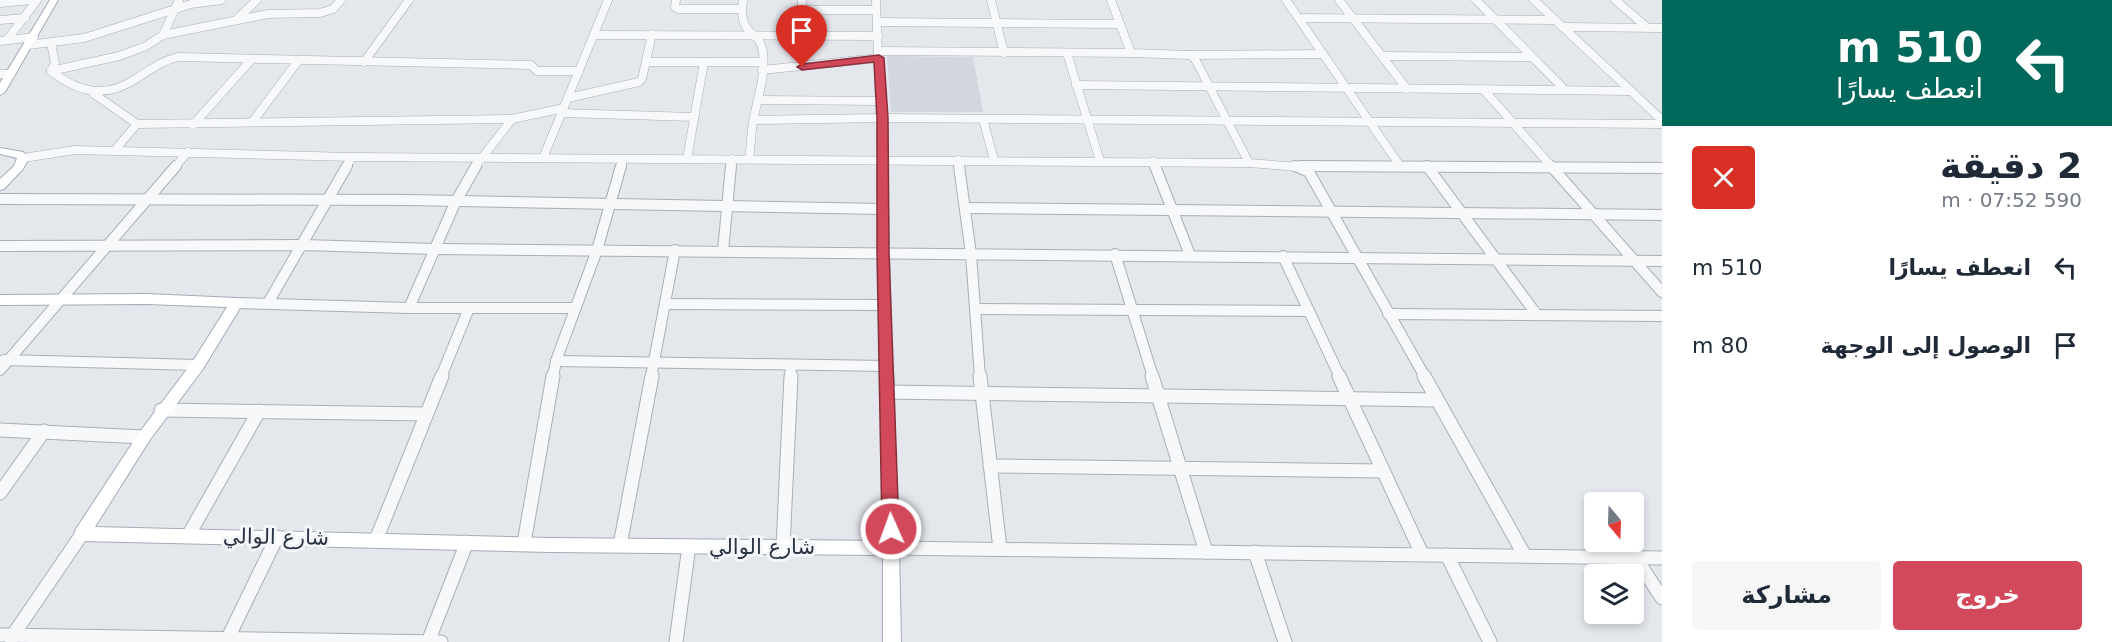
<!DOCTYPE html>
<html lang="ar">
<head>
<meta charset="utf-8">
<style>
  :root { --surface:#fff; --page:#f6f6f7; --text:#1f2937; --muted:#747a83; --accent:#d1495b }
  body { margin:0; font-family:"DejaVu Sans",Vazirmatn,sans-serif; background:var(--page); color:var(--text); direction:rtl; height:100vh; display:flex; flex-direction:column; font-size:22px; white-space:nowrap }
  * { box-sizing:border-box; margin:0 }
  p { font-size:20px; color:var(--muted) }
  .icon { flex:none; width:33px; height:33px; fill:none; stroke:currentColor; stroke-width:2; stroke-linecap:round; stroke-linejoin:round }
  .map { position:relative; flex:1; overflow:hidden; direction:ltr }
  .side { display:flex; flex-direction:column; background:var(--surface); width:450px }
  .side>* { flex:none }
  .top-card { background:#00695c; color:#fff; overflow:hidden }
  .needle { width:39px; rotate:161deg }
  .controls { position:absolute; left:1584px; top:492px; display:grid; gap:12px }
  .controls a { display:grid; place-items:center; width:60px; height:60px; border-radius:6px; background:var(--surface); box-shadow:0 3px 9px #0003; font-size:30px }
  .pin { position:absolute; display:grid; place-items:center; width:51px; height:51px; color:#fff; margin:-62px -26px; border-radius:50% 50% 50% 0; rotate:-45deg; box-shadow:0 0 6px #0007 }
  .pin .icon { rotate:45deg }
  .me { position:absolute; width:66px; margin:-33px; rotate:358deg; stroke-linejoin:round; filter:drop-shadow(0 0 4px #0008) }
  .turn { display:flex; align-items:center; gap:21px; height:126px; padding:0 30px; font-size:27px }
  .turn .icon { width:78px; height:78px; stroke-width:2.5 }
  .turn b { display:block; font-size:42px; line-height:51px }
  .round { display:grid; place-items:center; flex:none; width:63px; height:63px; border-radius:6px; background:var(--page) }
  .summary { display:flex; align-items:center; justify-content:space-between; height:102px; padding:0 30px }
  h1 { font-size:36px; font-weight:700; line-height:45px }
  .primary-button { display:flex; gap:12px; margin-top:auto; padding:12px 30px }
  .primary-button a { flex:1; height:69px; border-radius:6px; background:var(--accent); color:#fff; font-size:24px; font-weight:700; line-height:69px; text-align:center }
  .primary-button a+a { background:var(--page); color:var(--text) }
  ul { padding:0; list-style:none }
  li { display:flex; align-items:center; gap:18px; height:78px; padding:0 30px }
  li div { flex:1 }
  li b { display:block; font-size:22px }
  li em { font-style:normal }
  main { display:flex; flex:1; min-height:0 }
  .map>svg:first-child { display:block }
  .built { fill:#d2d6de }
  .lines { fill:none; stroke-linecap:round; stroke-linejoin:round }
  .minor-far2-casing { stroke:#a9aeb7; stroke-width:9 }
  .minor-far1-casing { stroke:#a9aeb7; stroke-width:12 }
  .minor-casing { stroke:#a9aeb7; stroke-width:15 }
  .major-casing { stroke:#a3abb8; stroke-width:2 }
  .minor-far2 { stroke:#f7f8fa; stroke-width:8 }
  .minor-far1 { stroke:#f7f8fa; stroke-width:10 }
  .minor { stroke:#f7f8fa; stroke-width:13 }
  .major { fill:#fff; fill-rule:evenodd }
  .route { fill:#d1495b; stroke:#882f3b; stroke-width:1.5 }
  .labels { text-anchor:middle; dominant-baseline:central; stroke-width:6; stroke-linejoin:round; paint-order:stroke }
  .street-label { font-size:21px; fill:#2b3445; stroke:#f4f6f9 }
</style>
</head>
<body>
<main>
<section class="side">
<div class="top-card">
<div class="turn"><svg class="icon" aria-label="left" viewBox="0 0 24 24"><path d="M17 20v-9H6M10 6l-5 5 5 5"/></svg><div><b>510 m</b>انعطف يسارًا</div></div>
</div>
<div class="summary"><div><h1>2 دقيقة</h1><p>590 m · 07:52</p></div><a class="round" style="background:#d93025;color:#fff"><svg class="icon" aria-label="close" viewBox="0 0 24 24"><path d="M6 6l12 12M18 6L6 18"/></svg></a></div>
<ul>
<li><svg class="icon" aria-label="left" viewBox="0 0 24 24"><path d="M17 20v-9H6M10 6l-5 5 5 5"/></svg><div><b>انعطف يسارًا</b></div><em>510 m</em></li>
<li><svg class="icon" aria-label="arrive" viewBox="0 0 24 24"><path d="M6 21V4h12l-3 4 3 4H6"/></svg><div><b>الوصول إلى الوجهة</b></div><em>80 m</em></li>
</ul>
<div class="primary-button"><a>خروج</a><a>مشاركة</a></div>
</section>
<div class="map">
<svg width="1662" height="642" viewBox="0 0 1662 642">
  <rect width="100%" height="100%" fill="#e4e7ec"/>
  <!-- built -->
  <path class="built" d="M887,56l86,1 10,55h-92z"/>
  <g class="lines">
    <defs>
      <g id="minor-far2">
        <path d="M676,0l-1,7 3,2h63"/>
        <path d="M743,0c-5,40 17,27 20,53 3,23 -6,46 -10,69 -2,12 -2,25 -4,37"/>
        <path d="M876,0l6,167"/>
        <path d="M991,0l13,53"/>
        <path d="M1111,0l20,53 59,2 5,4 54,104 50,4"/>
        <path d="M1286,0l114,166"/>
        <path d="M1339,0l68,89"/>
        <path d="M1476,0l89,90"/>
        <path d="M1534,0l128,120"/>
        <path d="M1615,0l33,28"/>
        <path d="M0,3l31,-3"/>
        <path d="M801,10h75"/>
        <path d="M238,18l19,-18"/>
        <path d="M1299,18l256,2"/>
        <path d="M0,20l25,-2"/>
        <path d="M877,22l243,2"/>
        <path d="M1563,27l99,1"/>
        <path d="M163,35l16,-35"/>
        <path d="M595,35l283,1"/>
        <path d="M799,35l3,-35"/>
        <path d="M7,40l30,-40"/>
        <path d="M0,41l34,-4"/>
        <path d="M51,43l4,20 -4,8c28,22 55,28 86,7 15,-9 25,-18 42,-21l352,8 6,6h42"/>
        <path d="M28,45l56,-7 107,-34 30,-4"/>
        <path d="M878,51l253,2"/>
        <path d="M1067,53l33,108"/>
        <path d="M1190,55l131,-1"/>
        <path d="M1382,56l150,1"/>
        <path d="M364,62l45,-62"/>
        <path d="M646,62h117"/>
        <path d="M762,70l117,-12"/>
        <path d="M51,71l68,-15 27,-10 17,-11 105,-21 52,-1 13,-4 8,-9"/>
        <path d="M0,74h11"/>
        <path d="M1076,85l555,6"/>
        <path d="M1483,89l69,78"/>
        <path d="M94,94l43,30 375,-5 52,-11"/>
        <path d="M568,98l71,-16 3,-3 10,-45"/>
        <path d="M759,100l122,1"/>
        <path d="M561,113l133,4"/>
        <path d="M983,119l11,41"/>
        <path d="M754,120l128,-2 780,6"/>
        <path d="M253,121l45,-60"/>
        <path d="M193,125l58,-65"/>
        <path d="M114,151l23,-27"/>
        <path d="M23,158l52,-8 277,7 897,6"/>
        <path d="M543,158l65,-158"/>
        <path d="M687,159l17,-97"/>
        <path d="M958,160l1,7"/>
        <path d="M1153,161l2,6"/>
        <path d="M1300,166l217,1"/>
        <path d="M175,167l13,-15"/>
        <path d="M346,167l6,-10"/>
        <path d="M475,167l37,-48"/>
        <path d="M621,167l2,-8"/>
        <path d="M731,167l1,-8"/>
      </g>
      <g id="minor-far1">
        <path d="M882,166l5,211"/>
        <path d="M959,166l12,88 9,123"/>
        <path d="M1155,166l35,89"/>
        <path d="M1295,166l14,6 116,205"/>
        <path d="M1300,166l362,2"/>
        <path d="M1427,166l110,149"/>
        <path d="M1551,166l111,126"/>
        <path d="M0,199l409,1 474,9"/>
        <path d="M965,208l697,7"/>
        <path d="M0,246l303,-1 132,4 1227,12"/>
        <path d="M723,251l8,-85"/>
        <path d="M1115,254l38,123"/>
        <path d="M1283,256l57,121"/>
        <path d="M236,303l173,5h165"/>
        <path d="M268,303l79,-137"/>
        <path d="M665,304l220,1"/>
        <path d="M409,308l46,-105 21,-37"/>
        <path d="M975,309l334,2"/>
        <path d="M1388,314l274,2"/>
        <path d="M4,360l194,5"/>
        <path d="M556,361l330,5"/>
        <path d="M0,370l176,-204"/>
        <path d="M441,377l28,-69"/>
        <path d="M553,377l3,-16 41,-111 24,-84"/>
        <path d="M651,377l24,-127"/>
        <path d="M790,377l1,-12"/>
      </g>
      <g id="minor">
        <path d="M887,376l4,172 771,10"/>
        <path d="M980,376l20,173"/>
        <path d="M1152,376l54,176"/>
        <path d="M1339,376l83,178"/>
        <path d="M1424,376l101,180"/>
        <path d="M887,392l550,8"/>
        <path d="M161,410l265,4"/>
        <path d="M0,430l144,7"/>
        <path d="M990,466l393,5"/>
        <path d="M0,493l44,-62"/>
        <path d="M188,536l71,-125"/>
        <path d="M376,540l66,-164"/>
        <path d="M524,543l29,-167"/>
        <path d="M620,545l32,-169"/>
        <path d="M783,547l8,-171"/>
        <path d="M1255,552l30,90"/>
        <path d="M1447,555l43,87"/>
        <path d="M1635,557l27,41"/>
        <path d="M0,635l441,7"/>
        <path d="M11,638l71,-104"/>
        <path d="M226,642l51,-105"/>
        <path d="M428,642l39,-100"/>
        <path d="M676,642l13,-96"/>
      </g>
      <g id="major">
        <path d="M50,0h8l-53,92 -5,3v-12z"/>
        <path d="M0,148l23,4 6,6 -6,11 -19,20 -4,1v-11l14,-13 3,-8 -17,-4z"/>
        <path d="M147,294l89,4 7,5 -40,66 -54,72 -54,86 455,11 341,3 6,2 2,5 2,94h-18v-87l-333,-3 -468,-11 -6,-2 -2,-5 2,-5 63,-96 54,-72 34,-54 -80,-3 -147,1v-10z"/>
      </g>
    </defs>
    <!-- minor-far2 casing -->
    <use href="#minor-far2" class="minor-far2-casing"/>
    <!-- minor-far1 casing -->
    <use href="#minor-far1" class="minor-far1-casing"/>
    <!-- minor casing -->
    <use href="#minor" class="minor-casing"/>
    <!-- major casing -->
    <use href="#major" class="major-casing"/>
    <!-- minor-far2 -->
    <use href="#minor-far2" class="minor-far2"/>
    <!-- minor-far1 -->
    <use href="#minor-far1" class="minor-far1"/>
    <!-- minor -->
    <use href="#minor" class="minor"/>
    <!-- major -->
    <use href="#major" class="major"/>
  </g>
  <!-- route -->
  <path class="route" d="M879,55l5,3 4,60 1,134 10,277 -3,5 -5,2 -6,-2 -3,-5 -5,-277v-134l-3,-56 -72,8 -5,-3 5,-3z"/>
  <g class="labels">
    <!-- street labels -->
    <g class="street-label">
      <text transform="translate(276 537) rotate(1)">شارع الوالي</text>
      <text x="762" y="547">شارع الوالي</text>
    </g>
  </g>
</svg>
<div class="controls">
<a><svg class="needle" viewBox="-14 -14 28 28"><path d="M0-13l5 13h-10z" fill="#e53935"/><path d="M0 13l5-13h-10z" fill="#747a83"/></svg></a>
<a><svg class="icon" aria-label="layers" viewBox="0 0 24 24"><path d="M12 4l9 5-9 5-9-5zM3 14l9 5 9-5"/></svg></a>
</div>
<div class="pin" style="left:802px;top:67px;background:#d93025"><svg class="icon" aria-label="arrive" viewBox="0 0 24 24"><path d="M6 21V4h12l-3 4 3 4H6"/></svg></div>
<svg class="me" style="left:891px;top:529px" viewBox="-20 -20 40 40"><circle r="17" fill="#d1495b" stroke="#fff" stroke-width="3"/><path d="M0-11L8 9 0 5-8 9z" fill="#fff"/></svg>
</div>
</main>
</body>
</html>
